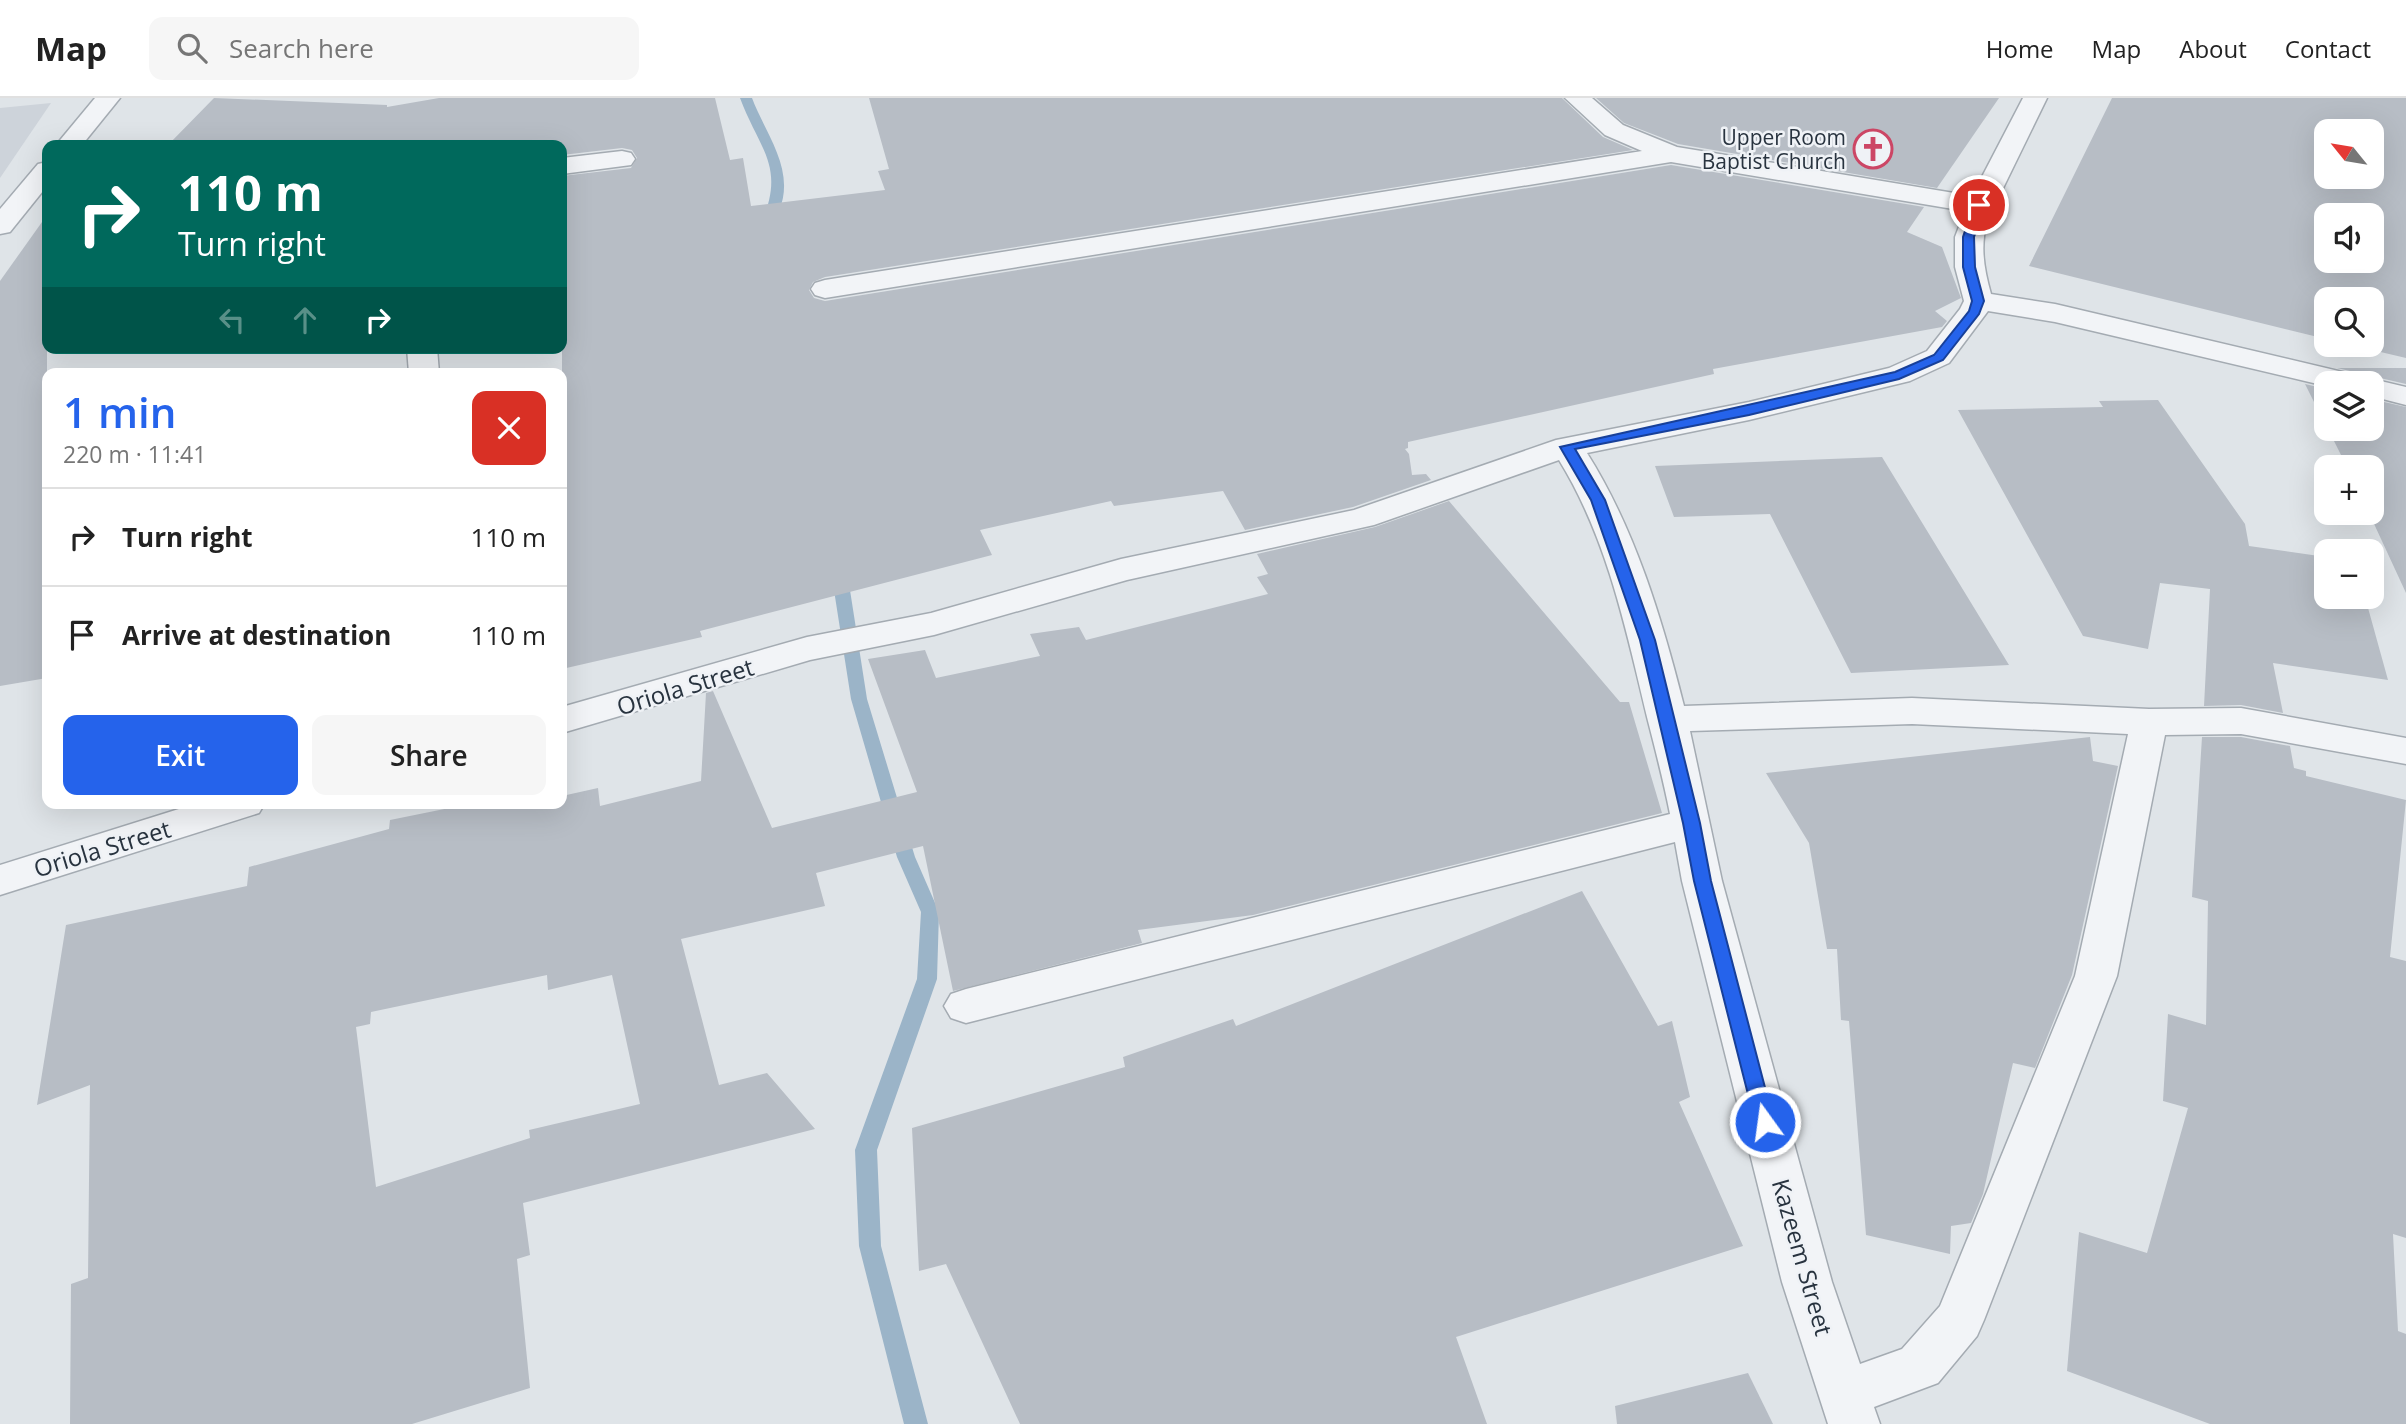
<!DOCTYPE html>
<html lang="en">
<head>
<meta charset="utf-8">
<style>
  :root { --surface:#fff; --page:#f6f6f6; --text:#222; --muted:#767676; --line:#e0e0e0; --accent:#2563eb }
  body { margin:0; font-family:"Open Sans",sans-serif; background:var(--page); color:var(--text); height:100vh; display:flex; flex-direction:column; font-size:26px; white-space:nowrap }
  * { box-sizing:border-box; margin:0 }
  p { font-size:23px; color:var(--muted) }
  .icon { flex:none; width:38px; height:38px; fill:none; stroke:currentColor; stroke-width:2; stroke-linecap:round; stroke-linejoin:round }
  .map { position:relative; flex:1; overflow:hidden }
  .sheet { position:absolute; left:42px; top:270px; width:525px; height:441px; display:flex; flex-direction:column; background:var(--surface); border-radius:14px; box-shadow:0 7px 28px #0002 }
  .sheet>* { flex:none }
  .top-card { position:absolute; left:42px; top:42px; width:525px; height:214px; border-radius:14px; box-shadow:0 7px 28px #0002; background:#00695c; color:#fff; overflow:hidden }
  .needle { width:46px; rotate:300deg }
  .controls { position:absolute; left:2314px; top:21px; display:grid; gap:14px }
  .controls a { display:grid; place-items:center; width:70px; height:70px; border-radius:14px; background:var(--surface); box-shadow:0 7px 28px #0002; font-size:35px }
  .pin { position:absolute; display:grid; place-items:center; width:60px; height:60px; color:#fff; margin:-30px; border:4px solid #fff; border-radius:50%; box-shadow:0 2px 7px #0007 }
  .me { position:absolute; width:77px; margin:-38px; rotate:346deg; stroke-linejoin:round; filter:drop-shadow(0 0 5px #0008) }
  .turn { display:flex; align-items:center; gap:24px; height:147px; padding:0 21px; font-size:32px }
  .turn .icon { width:91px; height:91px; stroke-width:2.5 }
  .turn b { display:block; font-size:49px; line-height:60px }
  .lanes { display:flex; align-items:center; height:66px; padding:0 21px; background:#0003; justify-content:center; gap:35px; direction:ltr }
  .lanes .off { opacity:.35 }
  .round { display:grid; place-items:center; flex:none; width:74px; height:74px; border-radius:14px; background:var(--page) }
  .headline { display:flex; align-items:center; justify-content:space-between; height:119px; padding:0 21px }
  h1 { font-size:42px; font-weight:600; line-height:52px; color:var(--accent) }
  .primary-button { display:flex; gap:14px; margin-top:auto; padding:14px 21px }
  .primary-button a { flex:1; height:80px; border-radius:14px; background:var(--accent); color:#fff; font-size:28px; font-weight:600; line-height:80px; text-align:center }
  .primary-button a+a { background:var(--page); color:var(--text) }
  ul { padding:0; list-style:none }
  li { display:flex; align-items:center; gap:21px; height:98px; padding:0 21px; border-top:2px solid var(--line) }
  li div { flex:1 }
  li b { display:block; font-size:26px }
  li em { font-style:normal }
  header { display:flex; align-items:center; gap:42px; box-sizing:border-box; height:98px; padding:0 35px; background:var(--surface); border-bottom:2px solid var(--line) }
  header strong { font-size:33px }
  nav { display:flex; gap:38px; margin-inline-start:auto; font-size:24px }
  .search { width:490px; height:63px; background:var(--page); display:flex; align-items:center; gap:18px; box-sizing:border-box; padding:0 24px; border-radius:14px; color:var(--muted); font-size:26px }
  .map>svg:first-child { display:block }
  .built { fill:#cdd3da }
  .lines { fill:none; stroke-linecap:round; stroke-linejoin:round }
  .stream { fill:#9bb4c8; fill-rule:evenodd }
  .building { fill:#b7bdc5; fill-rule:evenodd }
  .minor-casing { stroke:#a4abb2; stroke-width:3 }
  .minor { fill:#f2f4f7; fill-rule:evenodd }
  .route { fill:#2563eb; stroke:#184099; stroke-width:2 }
  .labels { text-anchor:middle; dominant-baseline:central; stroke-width:5; stroke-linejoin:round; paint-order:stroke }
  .far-poi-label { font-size:21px; fill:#28333f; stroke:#eff2f6; text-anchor:end }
  .street-label { font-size:24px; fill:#28333f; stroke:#eff2f6 }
</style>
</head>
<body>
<header>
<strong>Map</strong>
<div class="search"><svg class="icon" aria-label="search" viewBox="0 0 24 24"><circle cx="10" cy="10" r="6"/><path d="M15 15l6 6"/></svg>Search here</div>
<nav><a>Home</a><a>Map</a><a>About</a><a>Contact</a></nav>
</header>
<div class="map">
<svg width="2406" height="1326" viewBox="0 0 2406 1326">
  <rect width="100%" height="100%" fill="#dfe4e8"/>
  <!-- built -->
  <path class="built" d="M51,5l-51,75v-70z"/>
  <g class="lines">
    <!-- stream -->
    <g class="stream">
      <path d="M740,0h12c14,37 44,72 27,113 -3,7 -4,14 -12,17l-6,-4c25,-58 -1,-73 -21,-126z"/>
      <path d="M839,468l8,5 20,128 48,158 24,55 -2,67 -60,171 4,96 47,178h-24l-45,-178 -4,-96 62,-171 4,-67 -24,-55 -46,-158 -20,-128z"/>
    </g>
  </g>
  <!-- building -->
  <g class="building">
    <path d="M214,0l173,7v2l52,-9h276l15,62 13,-2 8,48 134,-16 -7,-19 11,-2 -20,-71h693l41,39 30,13 -808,127 -12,5 -4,8 5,8 11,3 846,-136 253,42 -17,25 35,15 19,51 -26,13 12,10 -5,6 -229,42 1,5 -306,68v6l-3,1 4,5 3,21 14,-1 5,6 -78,27 -108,23 -22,-39 -109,15 -3,-5 -131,29 12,25 -292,76 2,6 -140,32v-493l69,-8 6,-10 -5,-8 -10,-2 -60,7v-10h-394z"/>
    <path d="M1596,0h403l-62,90 -259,-44 -54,-21z"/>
    <path d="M2112,0h294v260l-55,-13h20v-46h-45v40l-297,-73zM2326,33h45v46h-45zM2326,117h45v46h-45z"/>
    <path d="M47,117v463l-47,8v-405z"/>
    <path d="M2337,270h69v16z"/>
    <path d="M2305,286l21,5v36l-8,-15z"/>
    <path d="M2371,301l35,8v186l-37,-80 2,-46h-24l-19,-38h43z"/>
    <path d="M2158,302l87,124 4,22 77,11v40h39l23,83 -115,-17 10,50 -42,-8 -37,1 6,-117 -50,-6 -12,66 -65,-13 -125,-226 145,-3 -4,-6z"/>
    <path d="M1882,359l127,208 -158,8 -81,-159 -96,3 -19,-51z"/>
    <path d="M1449,403l171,201h9l33,111 -409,102 -115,15 4,13 -189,48 -30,-145 -107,27 9,33 -144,33 38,146 48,-12 48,56 -292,74 7,52 -13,4 13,129 -118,36h-342l1,-140 17,-6 2,-193 -53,20 29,-180 181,-39 2,-19 140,-38 1,-9 84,-17h88v-7l36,-8 2,18 101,-25 5,-88 7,-2 59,137 145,-36 -49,-133 57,-9 11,28 104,-22 -10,-22 49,-7 7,13 182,-46 -11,-17 11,-3 -11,-20 118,-27zM547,877l1,15 64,-15 28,129 -111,26 1,8 -154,49 -20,-160 14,-3 1,-12z"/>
    <path d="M2090,639l3,24 25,5 -46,209 -37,93 -22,-5 -30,131 -12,29 -20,3 -1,28 -84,-19 -17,-214 -8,-1 -4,-71h-10l-18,-106 -43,-70z"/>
    <path d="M2202,639h39l49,9 4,22 12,3v5l100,24 -16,157 16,4v277l-13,-4 5,97 8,3v90h-196l-143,-53 12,-139 68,21 41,-145 -25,-7 5,-87 38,11 2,-124 -16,-4z"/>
    <path d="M1582,793l76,135 14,-5 18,76 -11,5 64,144 -287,91 31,87h-467l-74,-160 -27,7 -7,-143 213,-61 -2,-10 110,-38 3,7z"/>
    <path d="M1748,1275l25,51h-156l-2,-18z"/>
  </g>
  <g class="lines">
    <defs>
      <g id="minor">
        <path d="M95,0h25l-38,47h-26z"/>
        <path d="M1565,0h27l31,27 54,22 295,49 51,-98h24l-60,123c-7,26 -3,48 4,73l64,10 351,83v18l-35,-9v-13l-45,3 -271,-64 -67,-11 -39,52 -39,18 -161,39 -162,33c48,76 75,166 97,253l228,-8 237,11 92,-1 165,30v26l-165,-30 -76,1 -48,241 -133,344 -7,16 -39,47 -64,24 6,17h-52l-46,-142 -100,-401 -7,-39 -709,181 -15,-5 -7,-12 7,-12 15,-5 704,-175c-6,-31 -14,-62 -22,-93 -21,-87 -40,-182 -89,-261l-185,65 -247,55 -193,55 -124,25 -248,73v-26l245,-70 124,-24 190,-54 233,-49 202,-70 193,-38 140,-34 38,-17 33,-42 4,-8 -9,-34v-30l10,-26 -294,-49 -846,136 -10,-3 -4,-6 4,-6 10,-3 817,-129 -37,-16zM1912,626l216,10 -53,242 -135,330 -38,43 -42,15 -28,-82 -110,-401 -32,-150z"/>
        <path d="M622,53l9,2 4,6 -4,6 -69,9v-16z"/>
        <path d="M47,64v24l-37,46 -10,2v-25l38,-45z"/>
        <path d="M407,250h30l2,25h-30z"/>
        <path d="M198,705h67l-6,10 -259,82v-30z"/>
      </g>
    </defs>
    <!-- minor casing -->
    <use href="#minor" class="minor-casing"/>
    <!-- minor -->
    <use href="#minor" class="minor"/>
  </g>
  <!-- route -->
  <path class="route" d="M1979,104l6,3 -11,32 1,30 9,34 -5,13 -36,46 -44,19 -150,36 -174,34 30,51 50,140 45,183 11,58 63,241 -2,6h-14l-3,-6 -61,-241 -11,-58 -43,-183 -49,-140 -31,-53 335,-75 39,-17 35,-44 3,-10 -9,-34v-30l11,-32z"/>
  <!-- icons -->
  <defs>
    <symbol id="church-ring" viewBox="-11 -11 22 22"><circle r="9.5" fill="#eff2f6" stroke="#cc4665" stroke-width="1.5"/><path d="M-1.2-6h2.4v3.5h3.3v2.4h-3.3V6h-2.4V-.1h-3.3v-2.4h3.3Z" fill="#cc4665"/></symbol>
  </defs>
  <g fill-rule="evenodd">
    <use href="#church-ring" x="1851" y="29" width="44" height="44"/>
  </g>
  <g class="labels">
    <!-- far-poi labels -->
    <g class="far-poi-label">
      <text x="1846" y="39">Upper Room<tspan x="1846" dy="24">Baptist Church</tspan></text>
    </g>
    <!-- street labels -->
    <g class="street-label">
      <text transform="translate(685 588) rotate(-17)">Oriola Street</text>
      <text transform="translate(102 750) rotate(-17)">Oriola Street</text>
      <text transform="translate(1803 1159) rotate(74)">Kazeem Street</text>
    </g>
  </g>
</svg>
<div class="controls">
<a><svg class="needle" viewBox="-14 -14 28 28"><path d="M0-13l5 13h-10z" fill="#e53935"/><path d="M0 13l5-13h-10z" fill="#767676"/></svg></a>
<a><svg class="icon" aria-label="sound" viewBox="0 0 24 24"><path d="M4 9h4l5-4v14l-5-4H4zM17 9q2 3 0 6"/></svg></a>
<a><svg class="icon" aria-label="search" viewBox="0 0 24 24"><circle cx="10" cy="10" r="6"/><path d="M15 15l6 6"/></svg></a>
<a><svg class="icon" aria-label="layers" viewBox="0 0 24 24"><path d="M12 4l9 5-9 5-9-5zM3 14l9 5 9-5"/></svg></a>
<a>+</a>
<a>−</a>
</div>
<div class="pin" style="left:1979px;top:107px;background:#d93025"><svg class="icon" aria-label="arrive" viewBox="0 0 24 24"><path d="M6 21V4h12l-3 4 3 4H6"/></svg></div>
<svg class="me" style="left:1765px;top:1024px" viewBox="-20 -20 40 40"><circle r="17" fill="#2563eb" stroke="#fff" stroke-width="3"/><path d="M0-11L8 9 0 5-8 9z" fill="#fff"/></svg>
<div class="top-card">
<div class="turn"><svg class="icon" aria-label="right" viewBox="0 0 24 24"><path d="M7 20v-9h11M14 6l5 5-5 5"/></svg><div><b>110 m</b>Turn right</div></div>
<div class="lanes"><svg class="icon off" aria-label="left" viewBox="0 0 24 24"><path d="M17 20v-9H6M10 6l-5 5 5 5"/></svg><svg class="icon off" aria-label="ahead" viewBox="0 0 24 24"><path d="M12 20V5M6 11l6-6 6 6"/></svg><svg class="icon" aria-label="right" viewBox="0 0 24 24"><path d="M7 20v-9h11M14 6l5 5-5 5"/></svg></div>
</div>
<section class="sheet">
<div class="headline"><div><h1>1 min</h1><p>220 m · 11:41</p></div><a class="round" style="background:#d93025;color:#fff"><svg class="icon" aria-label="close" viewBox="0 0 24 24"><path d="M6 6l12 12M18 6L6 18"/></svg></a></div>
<ul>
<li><svg class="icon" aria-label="right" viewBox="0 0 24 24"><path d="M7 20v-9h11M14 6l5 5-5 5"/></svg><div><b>Turn right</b></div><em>110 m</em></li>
<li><svg class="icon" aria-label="arrive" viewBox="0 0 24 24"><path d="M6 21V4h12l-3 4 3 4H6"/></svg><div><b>Arrive at destination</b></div><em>110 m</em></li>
</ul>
<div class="primary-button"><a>Exit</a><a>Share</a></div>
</section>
</div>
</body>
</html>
